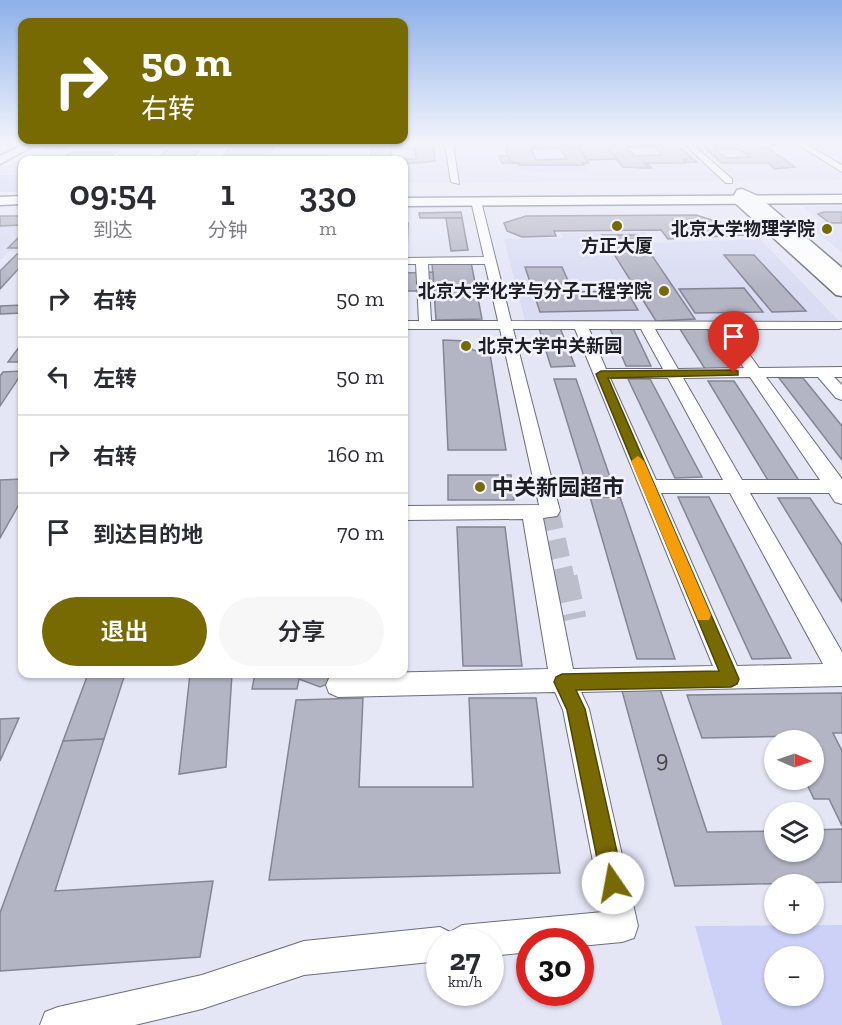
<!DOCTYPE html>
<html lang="zh">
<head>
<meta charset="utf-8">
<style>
  :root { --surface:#fff; --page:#f7f7f7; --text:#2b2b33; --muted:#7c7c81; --line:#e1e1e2; --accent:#786a03 }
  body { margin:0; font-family:"Zilla Slab","Noto Sans SC",serif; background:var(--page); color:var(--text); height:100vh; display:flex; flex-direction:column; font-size:22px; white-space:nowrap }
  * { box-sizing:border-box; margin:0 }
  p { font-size:20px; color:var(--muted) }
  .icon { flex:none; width:33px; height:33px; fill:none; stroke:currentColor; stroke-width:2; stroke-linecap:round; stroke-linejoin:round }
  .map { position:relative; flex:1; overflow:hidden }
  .details { position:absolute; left:18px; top:156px; width:390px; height:522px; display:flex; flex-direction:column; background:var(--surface); border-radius:12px; box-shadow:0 2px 4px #0004 }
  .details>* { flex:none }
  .hud { position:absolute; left:18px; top:18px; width:390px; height:126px; border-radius:12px; box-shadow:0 2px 4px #0004; background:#786a03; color:#fff; overflow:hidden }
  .needle { width:39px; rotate:92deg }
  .controls { position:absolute; left:764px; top:730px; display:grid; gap:12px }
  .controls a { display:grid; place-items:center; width:60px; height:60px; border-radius:50%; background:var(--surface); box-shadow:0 2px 4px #0004; font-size:30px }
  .speed { position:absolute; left:426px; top:928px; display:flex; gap:12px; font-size:30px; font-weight:700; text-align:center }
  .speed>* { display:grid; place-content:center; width:78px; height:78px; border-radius:50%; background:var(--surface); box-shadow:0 2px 4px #0004; line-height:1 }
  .speed small { font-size:15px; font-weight:400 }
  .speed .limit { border:9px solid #d22; background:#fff; color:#111 }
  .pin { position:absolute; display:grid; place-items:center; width:51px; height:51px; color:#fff; margin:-62px -26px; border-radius:50% 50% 50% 0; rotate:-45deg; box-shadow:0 0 6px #0007 }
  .pin .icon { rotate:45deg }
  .me { position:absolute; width:66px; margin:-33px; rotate:348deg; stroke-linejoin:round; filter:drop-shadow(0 0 4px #0008) }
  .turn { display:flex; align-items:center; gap:21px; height:126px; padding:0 24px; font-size:27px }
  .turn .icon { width:78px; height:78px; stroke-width:2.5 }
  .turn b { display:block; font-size:42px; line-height:51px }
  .eta { display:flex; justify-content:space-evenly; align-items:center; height:102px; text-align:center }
  .eta b { font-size:36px; font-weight:600; line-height:42px }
  .cta { display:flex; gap:12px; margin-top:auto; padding:12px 24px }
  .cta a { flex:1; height:69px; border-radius:36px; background:var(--accent); color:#fff; font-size:24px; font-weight:600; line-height:69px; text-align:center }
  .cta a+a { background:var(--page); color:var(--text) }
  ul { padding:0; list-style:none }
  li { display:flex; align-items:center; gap:18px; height:78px; padding:0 24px; border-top:2px solid var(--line) }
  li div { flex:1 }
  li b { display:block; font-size:22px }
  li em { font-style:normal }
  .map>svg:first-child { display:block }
  .built { fill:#d9dcf3 }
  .green { fill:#cdd1f7; fill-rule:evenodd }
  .building { fill:#b3b5c4; stroke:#848594; stroke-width:1.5; fill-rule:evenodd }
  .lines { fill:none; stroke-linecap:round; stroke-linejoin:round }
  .street-tunnel-far1 { stroke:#bcbecc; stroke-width:19; stroke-dasharray:19 10; stroke-linecap:butt }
  .street-tunnel { stroke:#bcbecc; stroke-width:25; stroke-dasharray:25 12; stroke-linecap:butt }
  .street-casing { stroke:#6c6d7b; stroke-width:2 }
  .secondary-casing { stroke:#6c6d7b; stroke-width:3 }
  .primary-casing { stroke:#6c6d7b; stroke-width:3 }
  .street { fill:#fff; fill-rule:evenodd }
  .secondary { fill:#fff; fill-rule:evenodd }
  .primary { fill:#fff; fill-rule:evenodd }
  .route { fill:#786a03; stroke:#4e4502; stroke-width:1.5 }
  .slow { fill:#f59e0b }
  .poi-dot { fill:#786a03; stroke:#f2f3fd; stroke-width:2 }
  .labels { text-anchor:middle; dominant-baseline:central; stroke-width:5; stroke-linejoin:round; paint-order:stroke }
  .far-poi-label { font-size:18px; font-weight:bold; fill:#1e1f24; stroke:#f2f3fd; text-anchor:end }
  .poi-label { font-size:22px; font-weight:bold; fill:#1e1f24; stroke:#f2f3fd; text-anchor:start }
  .near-number-label { font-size:24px; fill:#43444c }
</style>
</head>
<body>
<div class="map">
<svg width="842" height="1025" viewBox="0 0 842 1025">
  <rect width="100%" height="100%" fill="#e4e6f6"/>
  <!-- built -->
  <g class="built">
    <path d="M43,144h799v36l-438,3v-23h-382v14h-22v-3z"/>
    <path d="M842,206v46l-38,-29 18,-1 -19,-15z"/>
    <path d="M22,215v37h-14l-8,8v-44z"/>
    <path d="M646,232l9,11 105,-4 78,81 -313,1 -21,-82 60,-1 -3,-5z"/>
  </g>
  <!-- green -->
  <g class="green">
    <path d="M515,166h69l4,5 -54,1 -18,-3z"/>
    <rect x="0" y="175" width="22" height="17"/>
    <path d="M842,925v100h-120l-27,-99zM774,957h39v39h-39z"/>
  </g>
  <!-- building -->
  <g class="building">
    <path d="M52,144h20l-7,5 -20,-1z"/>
    <path d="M380,144l54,2 1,15 -31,3v-4h-34l2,-13h8zM391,149h24l1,10h-25z"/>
    <path d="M506,144h171l20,18 -50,1 5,5 -29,-1 -6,-8 -31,1 2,3h-6l2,2h-64l-1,-2h-17l-3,-7h10zM654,146l9,9 -29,1 -8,-9zM560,148l7,11 -31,1 -5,-11z"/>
    <path d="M605,144l73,2 14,13h-9l3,4h-42l5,5 -26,-1zM654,146l9,9 -29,1 -8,-9z"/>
    <path d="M516,145h52l3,3h8l9,15h-6l2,2h-64l-1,-2h-8l-6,-16zM560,148l7,11 -31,1 -5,-11z"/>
    <path d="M709,145l51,1 8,2 27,19 -20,2 -7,-6h-46l-18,-16zM715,149h24l11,8 -24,1z"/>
    <path d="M230,147h44l-5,8h-45z"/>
    <path d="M166,151h33l-9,9h-34z"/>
    <path d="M72,152h44l-6,5h44l-3,3h-90z"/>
    <path d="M224,155h103l-1,5h-106z"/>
    <path d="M461,212l1,6h-42l-1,-5z"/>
    <path d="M824,212h18v11h-12l-12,-9z"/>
    <path d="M696,215l29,9 8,4h-4l2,3h8l4,4 -75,4 -7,-9 -107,1 2,5 -34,1 -15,-6 -3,-8 22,-7z"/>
    <path d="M0,216h22v9l-22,1z"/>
    <path d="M446,218h16l6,32 -17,1z"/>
    <path d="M404,223h4l-1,29h-3z"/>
    <path d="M22,234v14h-14z"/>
    <path d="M602,235h36l57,84 -39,2z"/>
    <path d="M17,254h5v11l-22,24v-18z"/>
    <path d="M724,255h30l52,56 -34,1z"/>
    <path d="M471,262l11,57 -46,1 -4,-57z"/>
    <path d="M525,267h37l11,25 54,-1 11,19 -98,2z"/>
    <path d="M433,272l1,19h-30v-18z"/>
    <path d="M744,288l19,24 -68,1 -16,-24z"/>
    <path d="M22,305v8l-22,1v-8z"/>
    <path d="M608,324h23l20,42h-25z"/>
    <path d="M538,325h21l16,41 -24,1z"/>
    <path d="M704,325l30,43 -29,1 -27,-43z"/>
    <path d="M443,340l24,1 6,9 17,4 16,96h-58z"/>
    <path d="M22,343v19h-14z"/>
    <path d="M22,371v2l-22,33v-30l3,-4z"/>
    <path d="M779,378h24l39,48v34z"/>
    <path d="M554,379h22l34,98h-26z"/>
    <path d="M628,379h22l52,98 -27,1z"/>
    <path d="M708,381h26l66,101h-31z"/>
    <path d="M448,475h63l3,25h-66z"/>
    <path d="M22,479v20l-22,39v-58z"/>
    <path d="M590,497h30l55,162h-38z"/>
    <path d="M678,497h31l82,161 -39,1z"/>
    <path d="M778,498h32l32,47v57z"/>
    <path d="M457,527h48l17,139h-59z"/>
    <path d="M88,674h37l-21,65 -41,2z"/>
    <path d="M190,674h42l-6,93 -47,7z"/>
    <path d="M255,674h81l-4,8 -12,5 -21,-8 -2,10h-45z"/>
    <path d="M659,686l48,146 67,-1v21h39v-22l29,-1v53l-167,4 -54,-199z"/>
    <path d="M842,693v40h-9l9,18v75l-13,-27h-15l-9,-19h8v-39h-11l-2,-5 -98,2 -15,-43z"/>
    <path d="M363,698l-4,89h114l-4,-89h67l24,175 -291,7 27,-180z"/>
    <path d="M19,718l-19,43v-42z"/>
    <path d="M104,739l-49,152 158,-10 -13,76 -200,14v-58l63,-172z"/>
  </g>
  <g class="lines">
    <!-- street-tunnel-far1 -->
    <path class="street-tunnel-far1" d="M550,511l15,67"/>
    <!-- street-tunnel -->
    <path class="street-tunnel" d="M565,577l9,42"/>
    <defs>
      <g id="street">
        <path d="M445,144h8l6,40 -8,-2z"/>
        <path d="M684,144h8l40,35v4h-6z"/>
        <path d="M797,144h9l36,21v7z"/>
        <path d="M476,198l5,3 30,120 331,1v6l-3,1h-108l28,39 83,-1v10h-8l8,8v15l-6,-2 -18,-21h-52l76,102v25l-7,-2 -6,-9h-79l92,159v34l-261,6 8,17 49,217 -4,12 -12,4 -42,4v-4h-50v10l-40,4v-14h-50v19l-136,14 -102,34 -67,16h-95l5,-13 13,-5 144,-32 102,-34 136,-14 10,5 12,-7 141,-13 -40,-202 -8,-18 -217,5 -9,-4 -3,-8 5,-11 217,-5 -25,-150 -119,1v-14l135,-1 -39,-176h-96v-8h15l-3,-57h-12v-6l80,-1 -13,-56zM428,264h57l13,57h-67zM513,329h62l138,337 -140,3 -30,-151 14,-2 3,-5zM589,329h52l22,40h-57zM655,329h62l27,39 -66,1zM750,377l70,103h-78l-59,-102zM610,378h58l55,102h-67zM661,493h69l93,171 -86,2z"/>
      </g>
      <g id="secondary">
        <path d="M25,144h12l-37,20v-8z"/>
        <path d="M742,189l16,7 84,72v28l-6,-1 -102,-93 -2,-3 5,-9z"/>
      </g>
      <g id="primary">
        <path d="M842,195v8l-438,3v-8z"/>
        <path d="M22,196v8l-22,1v-8z"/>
      </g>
    </defs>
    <!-- street casing -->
    <use href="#street" class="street-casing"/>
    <!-- secondary casing -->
    <use href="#secondary" class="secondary-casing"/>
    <!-- primary casing -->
    <use href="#primary" class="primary-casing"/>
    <!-- street -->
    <use href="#street" class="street"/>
    <!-- secondary -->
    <use href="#secondary" class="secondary"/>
    <!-- primary -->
    <use href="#primary" class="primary"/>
  </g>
  <!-- sky -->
  <linearGradient id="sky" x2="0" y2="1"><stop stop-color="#8db0ea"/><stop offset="0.5" stop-color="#f3f4fb"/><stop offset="1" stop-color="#f3f4fb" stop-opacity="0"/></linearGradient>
  <rect width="842" height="287" fill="url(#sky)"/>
  <!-- route -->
  <path class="route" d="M734,370l4,1v4l-130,3 131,301 -2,5 -6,3 -155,3 9,19 39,174 -3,7 -8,4 -8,-4 -3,-7 -35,-173 -13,-28 2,-5 6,-3 157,-3 -123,-297 5,-3z"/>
  <!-- slow -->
  <path class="slow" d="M638,456l6,5 67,154 -2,5h-11l-2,-5 -65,-154z"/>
  <!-- markers -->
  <g class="poi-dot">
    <circle cx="617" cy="226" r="6"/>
    <circle cx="827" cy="229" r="6"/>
    <circle cx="664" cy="291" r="6"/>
    <circle cx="466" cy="346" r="6"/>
    <circle cx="480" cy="487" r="6"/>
  </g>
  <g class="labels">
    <!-- far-poi labels -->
    <g class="far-poi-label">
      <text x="815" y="229">北京大学物理学院</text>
      <text x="617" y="246" text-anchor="middle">方正大厦</text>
      <text x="652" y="291">北京大学化学与分子工程学院</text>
      <text x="478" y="346" text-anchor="start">北京大学中关新园</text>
    </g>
    <!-- poi labels -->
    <g class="poi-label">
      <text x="492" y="487">中关新园超市</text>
    </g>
    <!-- near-number labels -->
    <g class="near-number-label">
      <text x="662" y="758">9</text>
    </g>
  </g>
</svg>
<div class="controls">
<a><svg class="needle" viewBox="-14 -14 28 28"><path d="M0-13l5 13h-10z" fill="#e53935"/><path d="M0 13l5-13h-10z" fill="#7c7c81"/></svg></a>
<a><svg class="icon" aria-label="layers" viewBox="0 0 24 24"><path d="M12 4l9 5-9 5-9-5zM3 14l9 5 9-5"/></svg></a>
<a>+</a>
<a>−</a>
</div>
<div class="speed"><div>27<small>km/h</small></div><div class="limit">30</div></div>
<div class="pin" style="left:734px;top:373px;background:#d93025"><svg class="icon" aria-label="arrive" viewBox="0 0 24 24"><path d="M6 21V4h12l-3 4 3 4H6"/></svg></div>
<svg class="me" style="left:613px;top:883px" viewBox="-20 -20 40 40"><circle r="19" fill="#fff"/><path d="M0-13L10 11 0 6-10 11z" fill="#786a03"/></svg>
<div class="hud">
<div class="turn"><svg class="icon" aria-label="right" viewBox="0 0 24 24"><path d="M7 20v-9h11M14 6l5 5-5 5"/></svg><div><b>50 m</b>右转</div></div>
</div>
<section class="details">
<div class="eta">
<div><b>09:54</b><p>到达</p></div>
<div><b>1</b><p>分钟</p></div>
<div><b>330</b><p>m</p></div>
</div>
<ul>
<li><svg class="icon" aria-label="right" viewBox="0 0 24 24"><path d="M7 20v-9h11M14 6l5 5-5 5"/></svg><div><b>右转</b></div><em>50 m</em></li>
<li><svg class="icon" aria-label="left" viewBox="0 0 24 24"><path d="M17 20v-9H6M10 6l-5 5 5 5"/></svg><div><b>左转</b></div><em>50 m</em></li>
<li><svg class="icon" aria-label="right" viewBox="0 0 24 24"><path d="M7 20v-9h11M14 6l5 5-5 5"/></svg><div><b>右转</b></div><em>160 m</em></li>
<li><svg class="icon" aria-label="arrive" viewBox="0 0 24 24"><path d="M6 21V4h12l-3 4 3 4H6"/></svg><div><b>到达目的地</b></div><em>70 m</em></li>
</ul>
<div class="cta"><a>退出</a><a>分享</a></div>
</section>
</div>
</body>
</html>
